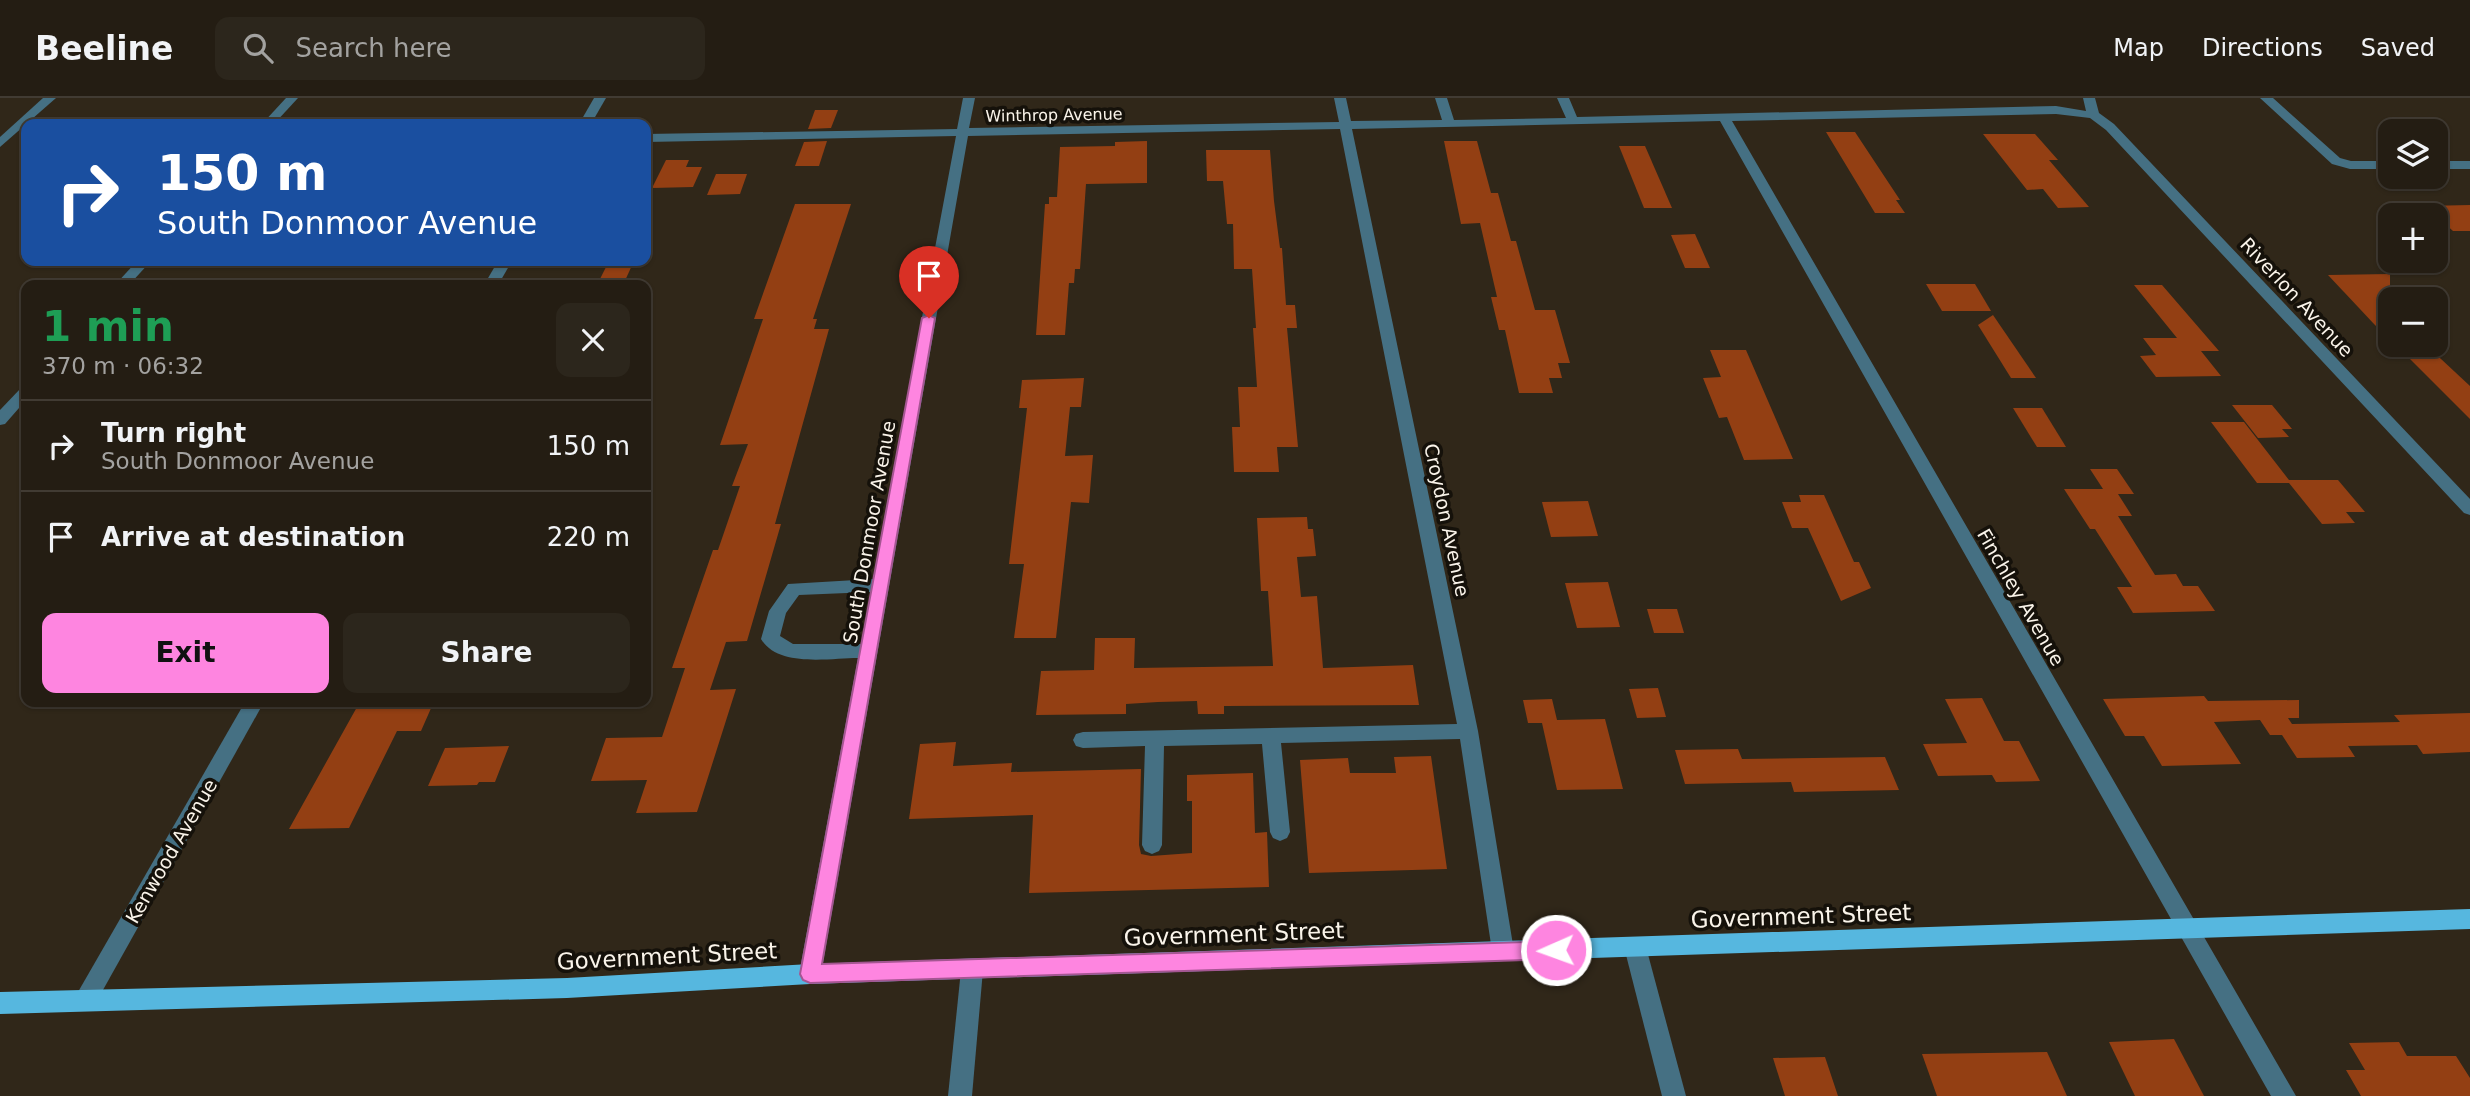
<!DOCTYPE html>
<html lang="en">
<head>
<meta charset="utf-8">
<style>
  :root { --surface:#241d13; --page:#2c261c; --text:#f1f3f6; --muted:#a3a2a0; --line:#413b33; --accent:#fe85e0 }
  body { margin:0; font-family:"DejaVu Sans",sans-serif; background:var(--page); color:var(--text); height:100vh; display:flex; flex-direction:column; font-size:26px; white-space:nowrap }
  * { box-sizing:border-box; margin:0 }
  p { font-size:23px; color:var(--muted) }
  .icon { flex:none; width:38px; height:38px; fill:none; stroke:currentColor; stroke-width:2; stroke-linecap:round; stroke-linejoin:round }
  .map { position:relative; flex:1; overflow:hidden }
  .details { position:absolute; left:21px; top:182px; width:630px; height:427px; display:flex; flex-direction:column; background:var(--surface); border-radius:14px; box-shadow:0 2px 5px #0004,0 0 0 2px var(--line) }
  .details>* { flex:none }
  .guide { position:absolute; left:21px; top:21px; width:630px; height:147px; border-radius:14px; box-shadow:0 2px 5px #0004,0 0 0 2px var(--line); background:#1a4fa0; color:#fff; overflow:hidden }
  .buttons { position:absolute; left:2378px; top:21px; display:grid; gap:14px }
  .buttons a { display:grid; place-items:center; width:70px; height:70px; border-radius:14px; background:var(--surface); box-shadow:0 2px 5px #0004,0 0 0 2px var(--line); font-size:35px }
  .pin { position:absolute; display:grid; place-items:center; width:60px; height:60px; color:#fff; margin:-72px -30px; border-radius:50% 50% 50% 0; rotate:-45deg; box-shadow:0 0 7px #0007 }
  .pin .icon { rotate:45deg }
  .me { position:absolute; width:77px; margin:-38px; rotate:268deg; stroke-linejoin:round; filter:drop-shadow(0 0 5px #0008) }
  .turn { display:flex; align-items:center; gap:24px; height:147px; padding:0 21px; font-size:32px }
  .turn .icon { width:91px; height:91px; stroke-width:2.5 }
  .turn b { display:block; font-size:49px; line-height:60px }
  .round { display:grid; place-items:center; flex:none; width:74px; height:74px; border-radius:14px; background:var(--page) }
  .overview { display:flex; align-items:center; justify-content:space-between; height:119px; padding:0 21px }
  h1 { font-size:42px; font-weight:600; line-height:52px; color:#1e9e55 }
  .action { display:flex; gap:14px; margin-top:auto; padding:14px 21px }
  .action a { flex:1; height:80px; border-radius:14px; background:var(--accent); color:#111; font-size:28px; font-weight:600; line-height:80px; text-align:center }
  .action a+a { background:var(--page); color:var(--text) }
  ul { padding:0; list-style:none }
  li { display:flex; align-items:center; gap:21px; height:91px; padding:0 21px; border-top:2px solid var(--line) }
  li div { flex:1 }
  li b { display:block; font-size:26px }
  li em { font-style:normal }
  header { display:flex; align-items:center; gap:42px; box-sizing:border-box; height:98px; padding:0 35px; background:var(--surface); border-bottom:2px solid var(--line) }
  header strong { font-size:33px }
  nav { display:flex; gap:38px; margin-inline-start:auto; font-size:24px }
  .search { width:490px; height:63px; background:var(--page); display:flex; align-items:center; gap:18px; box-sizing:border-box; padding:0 24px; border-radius:14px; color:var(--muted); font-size:26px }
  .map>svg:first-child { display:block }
  .building { fill:#933f13 }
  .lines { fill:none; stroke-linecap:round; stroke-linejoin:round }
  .minor { fill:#457083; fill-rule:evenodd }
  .major { fill:#56b7df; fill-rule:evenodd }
  .route { fill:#fe85e0; stroke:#a55692; stroke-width:2 }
  .labels { text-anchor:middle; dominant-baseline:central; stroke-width:7; stroke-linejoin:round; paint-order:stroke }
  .far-street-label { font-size:16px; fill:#faf4ea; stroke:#15110a }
  .street-label { font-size:19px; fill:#faf4ea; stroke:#15110a }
  .near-street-label { font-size:23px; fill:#faf4ea; stroke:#15110a }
</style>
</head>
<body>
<header>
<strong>Beeline</strong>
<div class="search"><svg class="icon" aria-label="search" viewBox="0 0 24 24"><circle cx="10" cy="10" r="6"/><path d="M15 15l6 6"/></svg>Search here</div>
<nav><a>Map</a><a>Directions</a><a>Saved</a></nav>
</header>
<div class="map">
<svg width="2470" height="998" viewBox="0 0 2470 998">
  <rect width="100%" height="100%" fill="#302719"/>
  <!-- building -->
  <g class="building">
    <path d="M815,12h23l-7,18 -23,1z"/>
    <path d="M1826,34h29l45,68h-4l9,13h-30z"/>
    <path d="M1983,36h52l23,26h-9l40,47 -31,1 -15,-19 -16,1z"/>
    <path d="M827,43l-8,25h-24l9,-24z"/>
    <path d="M1147,43v42l-61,1 -6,85h-5l-1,14h-5l-4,52h-29l9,-131h4v-7h8l3,-50 55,-1v-4z"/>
    <path d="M1444,43h33l14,52h7l13,48h5l19,69h20l15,53h-12l4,15h-13l4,15h-34l-14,-63h-6l-8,-33h6l-17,-74 -19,1z"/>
    <path d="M1619,48h26l27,62h-28z"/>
    <path d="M1206,52h64l4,51 6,47h2l4,57h9l2,23h-10l11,119h-21l2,25h-45l-2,-45h8l-2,-40h19l-4,-59h3l-4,-59h-18l-1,-45h-6l-4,-43h-16z"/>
    <path d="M666,62h23l-3,7h16l-9,20 -41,1z"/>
    <path d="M716,76h31l-7,20 -33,1z"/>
    <path d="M795,106h56l-38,115h4l-3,10h15l-54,195h6l-34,117 -21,1 -16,48 26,-1 -39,123 -61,1 11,-33 -56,1 15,-43 56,-1 23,-69h-13l41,-118h5l22,-64h-8l16,-42 -28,1 43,-126h-9z"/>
    <path d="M2470,107v26h-17l-28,-25z"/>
    <path d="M1695,136l15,34h-25l-14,-33z"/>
    <path d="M609,163h25l-11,24h-26z"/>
    <path d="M2390,176v67l-62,-66z"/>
    <path d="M1926,186h49l16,27h-49z"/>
    <path d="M2134,187h28l57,66h-18l20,25 -65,1 -16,-21 16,-1 -13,-17h34z"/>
    <path d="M1993,217l43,63h-25l-33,-53z"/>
    <path d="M2396,247h30l44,41v33z"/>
    <path d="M1710,252h36l47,109 -49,1 -17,-43 -8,1 -16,-40 18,-1z"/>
    <path d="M1084,280l-3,29h-11l-5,49 28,-1 -4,48 -18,-1 -15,136h-42l10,-74h-15l18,-156h-8l3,-28z"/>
    <path d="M2232,307h40l20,24h-10l7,8 -31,1z"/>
    <path d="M2013,310h29l24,39h-29z"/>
    <path d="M2211,324h33l45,58h49l27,32h-19l9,11 -33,1 -33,-41h-32z"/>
    <path d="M2090,371h27l17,25h-16l14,22h-14l37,59 21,-1 7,12h15l17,25 -82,2 -16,-26h15l-37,-58h-5l-26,-40h39z"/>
    <path d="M1799,397h25l30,67h5l12,26 -30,13 -33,-73h-16l-10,-26h19z"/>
    <path d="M1588,403l10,35 -47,1 -9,-35z"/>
    <path d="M1307,419l1,12h5l3,27 -19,1 4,40 16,-1 6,72 90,-3 6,40 -195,1v8h-26l-1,-13 -39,1 -32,2v10l-90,1 5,-44 53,-1 1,-32h40l-1,30 139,-2 -5,-75h-7l-4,-73z"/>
    <path d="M1608,484l12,45 -43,1 -12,-45z"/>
    <path d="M1647,511h30l7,24h-30z"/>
    <path d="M1658,590l8,29 -29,1 -8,-29z"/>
    <path d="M2204,598l4,5 91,-1v18h-11l4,6 108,-2 -6,-7 76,-2v39l-47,2 -6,-9 -69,1 7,11 -58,1 -15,-23h-12l-10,-15 -46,2 27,42 -79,2 -18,-30h-19l-22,-37z"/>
    <path d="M1982,600l22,43h15l21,40 -44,1 -4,-7 -54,1 -15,-32 44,-1 -22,-44z"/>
    <path d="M1552,601l5,21 48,-1 18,70 -66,1 -15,-67h-14l-5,-23z"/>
    <path d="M432,608l-11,25h-24l-48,97 -60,1 68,-122z"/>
    <path d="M956,644l-3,24 59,-3 -1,9 130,-3 -2,76 2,9 10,2 41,-3v-52h-5v-26l66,-2 2,60 12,-1 2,55 -240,6 4,-78 -124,4 11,-75z"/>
    <path d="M509,648l-14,36h-16l-2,3 -49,1 17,-38z"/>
    <path d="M1738,651l4,10 143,-2 14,33 -105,2 -3,-10 -106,2 -10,-34z"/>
    <path d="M1431,658l16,113 -138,4 -9,-113 48,-2 2,15h46l-2,-16z"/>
    <path d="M2174,941l30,57h-69l-26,-54z"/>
    <path d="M2399,944l8,14h49l14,22v18h-109l-15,-26h19l-16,-27z"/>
    <path d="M2047,954l20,44h-130l-15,-42z"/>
    <path d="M1825,959l13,39h-53l-12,-38z"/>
  </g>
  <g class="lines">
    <!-- minor -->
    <g class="minor">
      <path d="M43,0h13l-56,49v-10z"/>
      <path d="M286,0h12l-24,26h-12z"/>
      <path d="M594,0h12l-15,26h-12z"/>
      <path d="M963,0h12l-6,30 370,-6 -5,-24h12l5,23 91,-1 -7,-22h12l7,22 112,-2 -9,-20h12l8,19 479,-11 30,5 -3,-13h12l4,15 15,11 356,375v16l-6,-2 -358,-383 -16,-12 -34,-4 -324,7 564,975h-25l-551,-975 -368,8 126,602 36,220 -3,7 -8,3 -8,-3 -3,-7 -32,-212 -179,4 9,89 -3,6 -7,3 -7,-3 -3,-6 -8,-88 -98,2 -2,99 -3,6 -7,3 -7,-3 -3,-6 3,-99 -62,2 -7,-2 -3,-6 3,-6 7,-2 374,-8 -117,-595 -372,7 -147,838 -3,7 -8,3 -8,-3 -3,-7 59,-316c-28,0 -80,10 -97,-19l8,-28 19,-27 85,-5 83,-443 -310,6v-8l311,-5zM871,494l-10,52h-68l-13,-8 6,-23 13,-18z"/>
      <path d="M2260,0h13l67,60 11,3h39v8h-40l-18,-5z"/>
      <rect x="2436" y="63" width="34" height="8"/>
      <path d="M137,163h14l-22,24h-14z"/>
      <path d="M498,163h14l-14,24h-14z"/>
      <path d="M26,288v14l-21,24 -5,1v-15l21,-22z"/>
      <path d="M245,604h19l-170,304 -8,3 -8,-3 -3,-7 3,-7z"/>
      <path d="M1635,839l8,3 3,7 40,149h-24l-38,-149 3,-7z"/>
      <path d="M972,862l8,3 3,7 -11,126h-24l13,-126 3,-7z"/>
    </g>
    <!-- major -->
    <path class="major" d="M2470,811v20l-1660,55 -243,14 -567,16v-22l567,-14 243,-14z"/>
  </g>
  <!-- route -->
  <path class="route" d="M929,217l6,3 -113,646 734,-23 7,2 3,7 -3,6 -7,3 -746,24 -7,-3 -3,-6 122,-656z"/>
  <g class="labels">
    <!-- far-street labels -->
    <g class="far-street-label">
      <text transform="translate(1054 17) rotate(-1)">Winthrop Avenue</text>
    </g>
    <!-- street labels -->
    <g class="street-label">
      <text transform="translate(2297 199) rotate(47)">Riverlon Avenue</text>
      <text transform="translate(1447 422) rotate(78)">Croydon Avenue</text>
      <text transform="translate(869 434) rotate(-80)">South Donmoor Avenue</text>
      <text transform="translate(2021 499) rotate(60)">Finchley Avenue</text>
      <text transform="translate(171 753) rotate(-60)">Kenwood Avenue</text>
    </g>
    <!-- near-street labels -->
    <g class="near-street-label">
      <text transform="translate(1801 818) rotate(-2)">Government Street</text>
      <text transform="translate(1234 836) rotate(-2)">Government Street</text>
      <text transform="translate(667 858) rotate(-3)">Government Street</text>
    </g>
  </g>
</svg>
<div class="buttons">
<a><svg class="icon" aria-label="layers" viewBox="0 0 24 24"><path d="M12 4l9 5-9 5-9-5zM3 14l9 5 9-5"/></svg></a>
<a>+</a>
<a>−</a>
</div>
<div class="pin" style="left:929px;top:220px;background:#d93025"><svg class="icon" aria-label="arrive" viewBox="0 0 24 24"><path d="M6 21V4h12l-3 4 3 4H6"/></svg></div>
<svg class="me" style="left:1556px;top:852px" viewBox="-20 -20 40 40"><circle r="17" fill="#fe85e0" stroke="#fff" stroke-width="3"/><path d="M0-11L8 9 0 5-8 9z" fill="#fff"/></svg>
<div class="guide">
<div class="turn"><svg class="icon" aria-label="right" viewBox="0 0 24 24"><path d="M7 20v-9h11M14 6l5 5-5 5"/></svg><div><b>150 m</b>South Donmoor Avenue</div></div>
</div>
<section class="details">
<div class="overview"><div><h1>1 min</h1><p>370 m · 06:32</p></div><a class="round"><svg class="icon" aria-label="close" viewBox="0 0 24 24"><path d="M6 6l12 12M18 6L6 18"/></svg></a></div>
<ul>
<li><svg class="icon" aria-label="right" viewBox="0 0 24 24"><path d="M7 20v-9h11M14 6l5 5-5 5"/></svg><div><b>Turn right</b><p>South Donmoor Avenue</p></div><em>150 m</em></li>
<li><svg class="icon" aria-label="arrive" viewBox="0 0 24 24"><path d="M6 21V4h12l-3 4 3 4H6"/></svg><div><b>Arrive at destination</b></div><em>220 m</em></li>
</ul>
<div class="action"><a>Exit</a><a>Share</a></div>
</section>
</div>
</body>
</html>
